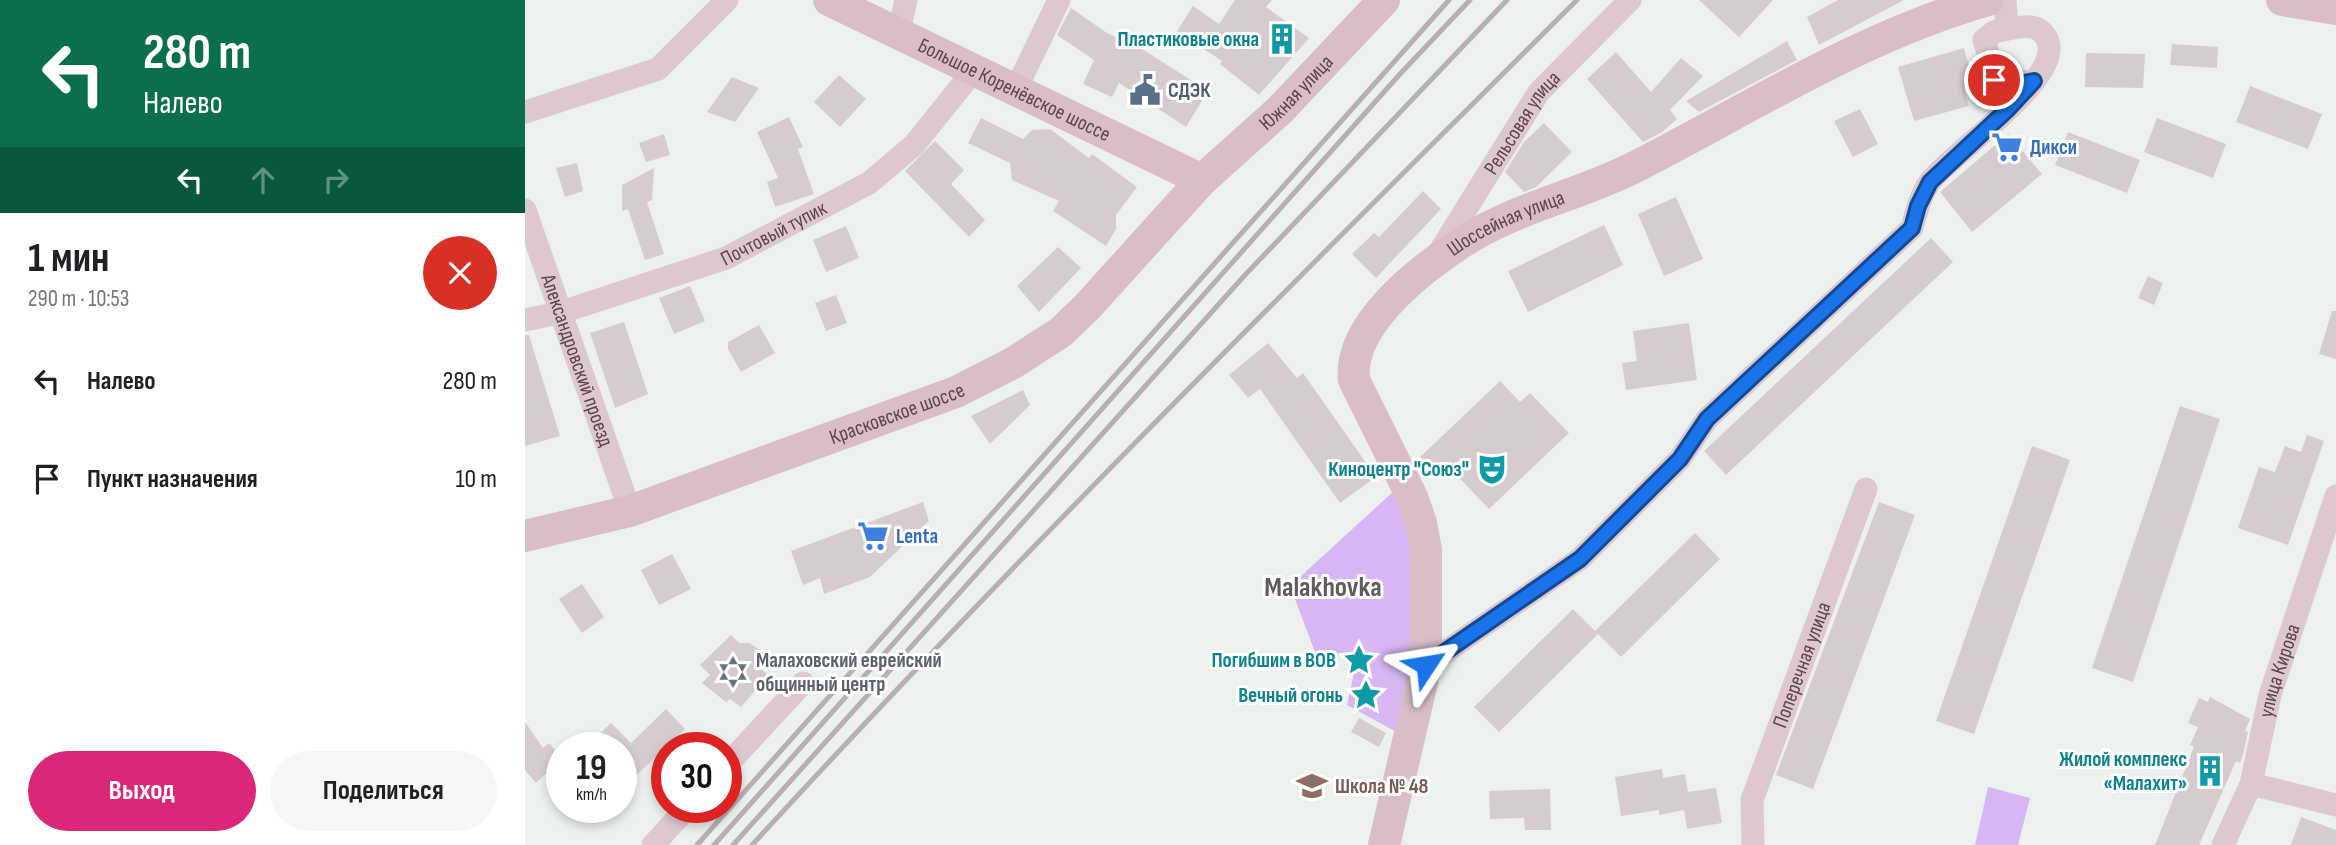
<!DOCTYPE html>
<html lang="ru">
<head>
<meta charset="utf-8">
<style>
  :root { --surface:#fff; --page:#f6f6f6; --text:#202124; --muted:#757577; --accent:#db2777 }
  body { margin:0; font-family:"Sofia Sans Condensed",sans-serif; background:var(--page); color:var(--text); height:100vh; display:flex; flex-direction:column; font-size:26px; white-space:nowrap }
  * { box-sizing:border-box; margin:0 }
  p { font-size:23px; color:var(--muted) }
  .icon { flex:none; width:38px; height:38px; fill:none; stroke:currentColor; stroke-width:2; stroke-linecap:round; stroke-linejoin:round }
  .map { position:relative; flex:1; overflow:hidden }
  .sheet { display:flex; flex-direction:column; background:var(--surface); width:525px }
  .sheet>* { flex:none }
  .hud { background:#0b6e4f; color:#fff; overflow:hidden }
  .speed { position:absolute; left:21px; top:732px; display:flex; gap:14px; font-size:35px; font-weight:700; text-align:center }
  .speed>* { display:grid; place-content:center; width:91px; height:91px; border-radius:50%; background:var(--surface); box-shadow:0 4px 10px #0003; line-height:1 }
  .speed small { font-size:18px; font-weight:400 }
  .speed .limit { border:10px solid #d22; background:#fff; color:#111 }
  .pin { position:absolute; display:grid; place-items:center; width:60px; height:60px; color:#fff; margin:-30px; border:4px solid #fff; border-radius:50%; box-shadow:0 2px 7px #0007 }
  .me { position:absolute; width:77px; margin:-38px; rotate:57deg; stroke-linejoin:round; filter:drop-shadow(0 0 5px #0008) }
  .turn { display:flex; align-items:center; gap:24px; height:147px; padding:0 28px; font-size:32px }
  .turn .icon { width:91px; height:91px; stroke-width:2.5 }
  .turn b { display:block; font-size:49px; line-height:60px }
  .lanes { display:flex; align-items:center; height:66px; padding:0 28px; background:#0003; justify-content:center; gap:35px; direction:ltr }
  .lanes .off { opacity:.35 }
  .round { display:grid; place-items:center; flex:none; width:74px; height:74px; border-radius:37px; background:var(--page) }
  .headline { display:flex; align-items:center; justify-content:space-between; height:119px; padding:0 28px }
  h1 { font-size:42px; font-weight:700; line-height:52px }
  .button { display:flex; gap:14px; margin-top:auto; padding:14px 28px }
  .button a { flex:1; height:80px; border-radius:42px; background:var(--accent); color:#fff; font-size:28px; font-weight:700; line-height:80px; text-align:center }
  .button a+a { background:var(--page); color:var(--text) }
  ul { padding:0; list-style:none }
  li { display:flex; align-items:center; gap:21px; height:98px; padding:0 28px }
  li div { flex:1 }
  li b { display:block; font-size:26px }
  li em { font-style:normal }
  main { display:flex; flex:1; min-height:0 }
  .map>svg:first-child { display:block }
  .green { fill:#d6b7f3 }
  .building { fill:#d6cccf }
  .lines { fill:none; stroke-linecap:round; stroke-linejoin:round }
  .street { stroke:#ddc8d1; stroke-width:23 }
  .secondary { stroke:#d9bec8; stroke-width:32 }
  .rail { stroke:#b9afb2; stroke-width:5 }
  .route-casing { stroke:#114b97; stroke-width:18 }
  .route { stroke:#1a73e8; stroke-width:12 }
  .labels { text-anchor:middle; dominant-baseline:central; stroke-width:6; stroke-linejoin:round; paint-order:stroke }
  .culture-label { font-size:21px; font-weight:bold; fill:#0d838f; stroke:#fff; text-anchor:end }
  .street-label { font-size:21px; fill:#5d444e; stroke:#fff }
  .service-label { font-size:21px; font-weight:bold; fill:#4e5e75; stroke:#fff; text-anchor:start }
  .shop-label { font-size:21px; font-weight:bold; fill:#366cbe; stroke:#fff; text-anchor:start }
  .worship-label { font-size:21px; font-weight:bold; fill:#5b616d; stroke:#fff; text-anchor:start }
  .education-label { font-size:21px; font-weight:bold; fill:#785e54; stroke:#fff; text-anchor:start }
  .district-label { font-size:28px; font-weight:bold; fill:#645a5d; stroke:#fff }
</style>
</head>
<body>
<main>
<section class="sheet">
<div class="hud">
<div class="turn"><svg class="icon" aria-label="left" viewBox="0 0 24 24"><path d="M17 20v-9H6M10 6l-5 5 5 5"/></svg><div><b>280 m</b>Налево</div></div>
<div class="lanes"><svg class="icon" aria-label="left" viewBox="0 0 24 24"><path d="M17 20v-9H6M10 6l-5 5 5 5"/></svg><svg class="icon off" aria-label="ahead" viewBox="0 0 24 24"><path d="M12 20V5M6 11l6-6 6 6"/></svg><svg class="icon off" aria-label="right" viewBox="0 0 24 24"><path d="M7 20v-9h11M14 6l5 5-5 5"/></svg></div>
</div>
<div class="headline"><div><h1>1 мин</h1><p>290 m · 10:53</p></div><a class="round" style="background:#d93025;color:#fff"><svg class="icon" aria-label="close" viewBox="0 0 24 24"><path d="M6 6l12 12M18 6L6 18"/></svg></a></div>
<ul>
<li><svg class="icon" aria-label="left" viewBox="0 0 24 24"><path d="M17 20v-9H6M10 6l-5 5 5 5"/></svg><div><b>Налево</b></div><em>280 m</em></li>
<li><svg class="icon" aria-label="arrive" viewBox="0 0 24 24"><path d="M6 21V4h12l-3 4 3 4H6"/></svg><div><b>Пункт назначения</b></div><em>10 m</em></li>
</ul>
<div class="button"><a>Выход</a><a>Поделиться</a></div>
</section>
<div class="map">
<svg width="1811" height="845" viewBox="0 0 1811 845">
  <rect width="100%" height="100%" fill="#edf1ee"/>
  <!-- green -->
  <g class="green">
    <path d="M869,491l20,56 4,114 -16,74 -55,-30 12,-55 -41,10 -28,-74z"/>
    <path d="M1463,787l42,11 -12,47h-43z"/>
  </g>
  <!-- building -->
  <g class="building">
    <path d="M710,0h37l-6,7 43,31 -50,57 -39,-31 2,-3 -45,-30 16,-25 26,18z"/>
    <path d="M1174,0h74l-34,37z"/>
    <path d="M1313,0h66l-85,45 -12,-28z"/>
    <path d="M546,8l36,25 32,14 69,44 -22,36 -67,-44 -7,14 -29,-13 11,-24 -37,-25z"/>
    <path d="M1262,41l10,19 -98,52 -13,-11z"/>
    <path d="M1647,44l46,3 -1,21 -47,-3z"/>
    <path d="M1439,48l10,37 -10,3 5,18 -55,15 -16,-54z"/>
    <path d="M1091,52l35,40 30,-34 22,18 -33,34 7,9 -15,13 -19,10 -56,-63z"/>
    <path d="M1561,53l59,1 -2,34 -58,-1z"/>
    <path d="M314,75l27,24 -26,28 -26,-25z"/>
    <path d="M207,77l27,11 -24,34 -28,-10z"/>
    <path d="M1725,86l72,28 -14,35 -72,-27z"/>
    <path d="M1335,109l18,35 -25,13 -19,-36z"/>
    <path d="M264,117l14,30 -5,2 16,45 -39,13 -8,-25 11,-4 -21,-46z"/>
    <path d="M456,118l42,21 9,-9 18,-1 39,29 3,-4 45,33 -21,28v14l-10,17 -53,-35 6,-10 -47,-21 -2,-17 -42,-20z"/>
    <path d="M1632,118l69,26 -13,34 -69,-26z"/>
    <path d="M1019,123l28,29 -36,35 -12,5 -19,-20 19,-30z"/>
    <path d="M1543,132l72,28 -13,33 -72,-28z"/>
    <path d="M139,134l6,21 -24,7 -7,-19z"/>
    <path d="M1483,134l34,40 -70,58 -32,-40z"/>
    <path d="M410,141l29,29 -13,14 34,36 -16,17 -64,-66z"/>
    <path d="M52,163l6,28 -18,6 -9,-29z"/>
    <path d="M129,168l-2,32 -5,2 17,52 -19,6 -17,-51 -6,2v-26z"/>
    <path d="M898,191l18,18 -65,69 -24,-24 22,-21 5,4z"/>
    <path d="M1151,197l27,62 -39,17 -26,-62z"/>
    <path d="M1079,225l19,40 -95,47 -20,-41z"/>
    <path d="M321,226l13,32 -33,14 -13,-32z"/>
    <path d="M1406,238l22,24 -227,213 -22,-24z"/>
    <path d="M533,247l23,21 -42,44 -22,-26z"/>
    <path d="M1623,276l15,7 -9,22 -16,-7z"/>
    <path d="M165,286l15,35 -31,13 -15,-36z"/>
    <path d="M311,295l11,28 -21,8 -11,-28z"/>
    <path d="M1807,311h4v48l-17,-5z"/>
    <path d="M99,322l24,72 -33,14 -25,-75z"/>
    <path d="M1164,323l8,57 -71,10 -4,-27 15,-2 -4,-30z"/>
    <path d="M234,325l16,28 -34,19 -13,-23v-7z"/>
    <path d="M0,335h4l31,101 -35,10z"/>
    <path d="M743,343l29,35 6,-5 73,104 -36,26 -80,-114 -12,9 -19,-23z"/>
    <path d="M975,381l20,21 10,-9 39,40 -80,76 -41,-43 -13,13 -18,-19z"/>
    <path d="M498,390l7,15 -40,39 -19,-28z"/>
    <path d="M1655,406l40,13 -87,263 -41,-14z"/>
    <path d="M1782,435l17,6 -36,104 -50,-17 21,-61 16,5 10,-26 16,6z"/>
    <path d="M1507,446l38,14 -96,274 -38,-13z"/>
    <path d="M398,502l6,19 -59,56 -46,17 -4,-16 -17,7 -12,-34z"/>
    <path d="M1354,502l36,13 -102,274 -37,-14z"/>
    <path d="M1170,533l25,26 -99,98 -23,-23 -99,98 -25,-25 99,-98 22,22z"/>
    <path d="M147,554l19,35 -32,16 -18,-35z"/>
    <path d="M57,584l22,33 -22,16 -23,-34z"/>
    <path d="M206,635l8,8h11l8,6 1,17 9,10 -27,31 -11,-8 -4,3 -24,-19 8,-8 -10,-10z"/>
    <path d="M1685,697l40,22 -5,12 3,1 -5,23 -3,8 -4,-2 -37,84h-44l39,-98 -4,-2 8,-18 -10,-4 11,-25 9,4z"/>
    <path d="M141,709l19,20 -64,61v-43h-35l25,-24 20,20z"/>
    <path d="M834,718l27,15 -7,14 -28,-15z"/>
    <path d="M0,722l18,26 6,-5 13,15 -26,25 -11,-13z"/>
    <path d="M1137,769l1,9 22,-4 3,18 28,-4 6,35 -35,6 -3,-19 -25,5v-5l-38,6 -6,-39z"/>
    <path d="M1025,789l1,41h-26l-1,-12 -34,1 -1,-28z"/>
    <path d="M1776,817l35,13v15h-45z"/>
  </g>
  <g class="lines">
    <!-- street -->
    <g class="street">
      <path d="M1482,29l-13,3 -10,8 14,45 36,-4"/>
      <path d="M373,36l8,-36"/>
      <path d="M491,89l43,-89"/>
      <path d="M0,112l133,-43 69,-69"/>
      <path id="s1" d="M0,210l105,301"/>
      <path id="s2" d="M913,254l101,-162 91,-92"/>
      <path id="s3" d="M0,320l34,-7 167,-55 143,-75 45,-38 61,-76"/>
      <path d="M901,665l154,-106 100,-100 27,-40 205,-191c4,-15 8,-32 17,-45 20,-29 141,-107 117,-146 -9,-15 -25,-10 -39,-8l-2,-29"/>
      <path d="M201,766l77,-83"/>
      <path d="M1726,784l85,21"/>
      <path d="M128,845l35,-38"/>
      <path id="s4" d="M1228,845l-1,-45 114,-311"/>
      <path id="s5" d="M1698,845l28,-61 19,-89 66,-199"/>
    </g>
    <!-- secondary -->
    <g class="secondary">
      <path id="s6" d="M304,0l373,180"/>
      <path d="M1757,0l54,9"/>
      <path id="s7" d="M0,536l105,-25 326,-119 57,-29 48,-31 26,-25 115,-127 78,-70 104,-110"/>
      <path id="s8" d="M859,845l42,-180v-115l-5,-27 -9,-26 -58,-117c-6,-53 61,-106 101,-133 55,-39 125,-51 184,-82 113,-58 225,-130 349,-165"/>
    </g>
    <!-- rail -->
    <g class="rail">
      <path d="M172,845l752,-845"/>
      <path d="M189,845l686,-771 70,-74"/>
      <path d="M208,845l512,-570 262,-275"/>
      <path d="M227,845c266,-290 546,-567 825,-845"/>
    </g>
  </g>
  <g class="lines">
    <defs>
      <path id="route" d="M901,665l154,-106 100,-100 27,-40 205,-191 6,-22 12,-24 78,-73 26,-28 -30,6 -10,-7"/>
    </defs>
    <!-- route casing -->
    <use href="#route" class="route-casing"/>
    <!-- route -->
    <use href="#route" class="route"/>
  </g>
  <!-- icons -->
  <defs>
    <symbol id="building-bare" viewBox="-9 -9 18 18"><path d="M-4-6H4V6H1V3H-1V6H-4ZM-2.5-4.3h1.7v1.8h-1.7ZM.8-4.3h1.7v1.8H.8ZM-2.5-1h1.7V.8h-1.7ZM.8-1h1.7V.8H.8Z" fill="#0f9aa8" stroke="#fff" stroke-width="2.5" paint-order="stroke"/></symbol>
    <symbol id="civic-bare" viewBox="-9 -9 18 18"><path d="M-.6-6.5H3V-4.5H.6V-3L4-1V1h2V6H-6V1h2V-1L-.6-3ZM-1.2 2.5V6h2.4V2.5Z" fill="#5c6f8a" stroke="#fff" stroke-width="2.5" paint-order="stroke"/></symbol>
    <symbol id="supermarket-bare" viewBox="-9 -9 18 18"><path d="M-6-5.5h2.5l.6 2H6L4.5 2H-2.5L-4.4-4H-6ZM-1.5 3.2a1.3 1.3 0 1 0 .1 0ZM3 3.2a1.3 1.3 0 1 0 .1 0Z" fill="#3f7fe0" stroke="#fff" stroke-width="2.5" paint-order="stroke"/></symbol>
    <symbol id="theatre-bare" viewBox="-9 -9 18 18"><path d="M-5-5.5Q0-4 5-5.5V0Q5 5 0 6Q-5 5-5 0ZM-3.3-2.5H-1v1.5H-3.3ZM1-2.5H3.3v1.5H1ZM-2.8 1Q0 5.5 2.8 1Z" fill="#0f9aa8" stroke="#fff" stroke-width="2.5" paint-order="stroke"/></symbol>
    <symbol id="sight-bare" viewBox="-9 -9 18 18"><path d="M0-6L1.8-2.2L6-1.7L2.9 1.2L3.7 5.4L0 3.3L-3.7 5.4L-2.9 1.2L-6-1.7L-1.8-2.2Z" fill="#0f9aa8" stroke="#fff" stroke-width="2.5" paint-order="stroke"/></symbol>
    <symbol id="synagogue-bare" viewBox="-9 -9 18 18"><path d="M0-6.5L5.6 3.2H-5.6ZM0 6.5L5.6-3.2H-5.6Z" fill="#6b7280" stroke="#fff" stroke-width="2.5" paint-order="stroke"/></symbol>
    <symbol id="school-bare" viewBox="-9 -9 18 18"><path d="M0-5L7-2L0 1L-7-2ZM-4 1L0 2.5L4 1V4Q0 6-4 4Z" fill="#8d6e63" stroke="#fff" stroke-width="2.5" paint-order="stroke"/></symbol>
  </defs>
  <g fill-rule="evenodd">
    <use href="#building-bare" x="735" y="17" width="44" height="44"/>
    <use href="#civic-bare" x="598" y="68" width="44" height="44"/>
    <use href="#supermarket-bare" x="1460" y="125" width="44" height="44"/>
    <use href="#theatre-bare" x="945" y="447" width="44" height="44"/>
    <use href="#supermarket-bare" x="326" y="514" width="44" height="44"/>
    <use href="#sight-bare" x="812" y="638" width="44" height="44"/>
    <use href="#synagogue-bare" x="186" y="650" width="44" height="44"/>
    <use href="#sight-bare" x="819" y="673" width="44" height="44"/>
    <use href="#building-bare" x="1663" y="749" width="44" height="44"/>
    <use href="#school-bare" x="765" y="764" width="44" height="44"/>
  </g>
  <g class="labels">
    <!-- culture labels -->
    <g class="culture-label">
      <text x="734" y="39">Пластиковые окна</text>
      <text x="944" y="469">Киноцентр "Союз"</text>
      <text x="811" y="660">Погибшим в ВОВ</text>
      <text x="818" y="695">Вечный огонь</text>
      <text x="1662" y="759">Жилой комплекс<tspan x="1662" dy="24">«Малахит»</tspan></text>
    </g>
    <!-- street labels -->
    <g class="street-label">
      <text stroke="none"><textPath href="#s6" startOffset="206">Большое Коренёвское шоссе</textPath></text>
      <text stroke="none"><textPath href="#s7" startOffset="912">Южная улица</textPath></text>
      <text stroke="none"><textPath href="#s2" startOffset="156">Рельсовая улица</textPath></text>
      <text stroke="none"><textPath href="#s8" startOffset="716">Шоссейная улица</textPath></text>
      <text stroke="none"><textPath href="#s3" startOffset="264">Почтовый тупик</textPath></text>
      <text stroke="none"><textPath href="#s1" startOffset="159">Александровский проезд</textPath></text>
      <text stroke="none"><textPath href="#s7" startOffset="392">Красковское шоссе</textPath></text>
      <text stroke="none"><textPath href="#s4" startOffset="189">Поперечная улица</textPath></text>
      <text stroke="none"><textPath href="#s5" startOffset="184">улица Кирова</textPath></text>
    </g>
    <!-- service labels -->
    <g class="service-label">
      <text x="643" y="90">СДЭК</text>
    </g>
    <!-- shop labels -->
    <g class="shop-label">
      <text x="1505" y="147">Дикси</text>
      <text x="371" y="536">Lenta</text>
    </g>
    <!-- worship labels -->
    <g class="worship-label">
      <text x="231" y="660">Малаховский еврейский<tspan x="231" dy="24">общинный центр</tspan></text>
    </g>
    <!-- education labels -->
    <g class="education-label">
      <text x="810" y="786">Школа № 48</text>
    </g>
    <!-- district labels -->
    <g class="district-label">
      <text x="798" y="587">Malakhovka</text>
    </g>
  </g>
</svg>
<div class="speed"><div>19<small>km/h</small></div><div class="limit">30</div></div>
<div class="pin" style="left:1469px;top:80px;background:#d93025"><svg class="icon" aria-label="arrive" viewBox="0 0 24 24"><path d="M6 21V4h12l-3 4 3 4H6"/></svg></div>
<svg class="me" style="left:901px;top:665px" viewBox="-20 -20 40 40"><path d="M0-17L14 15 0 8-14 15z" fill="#1a73e8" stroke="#fff" stroke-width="4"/></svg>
</div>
</main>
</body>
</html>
